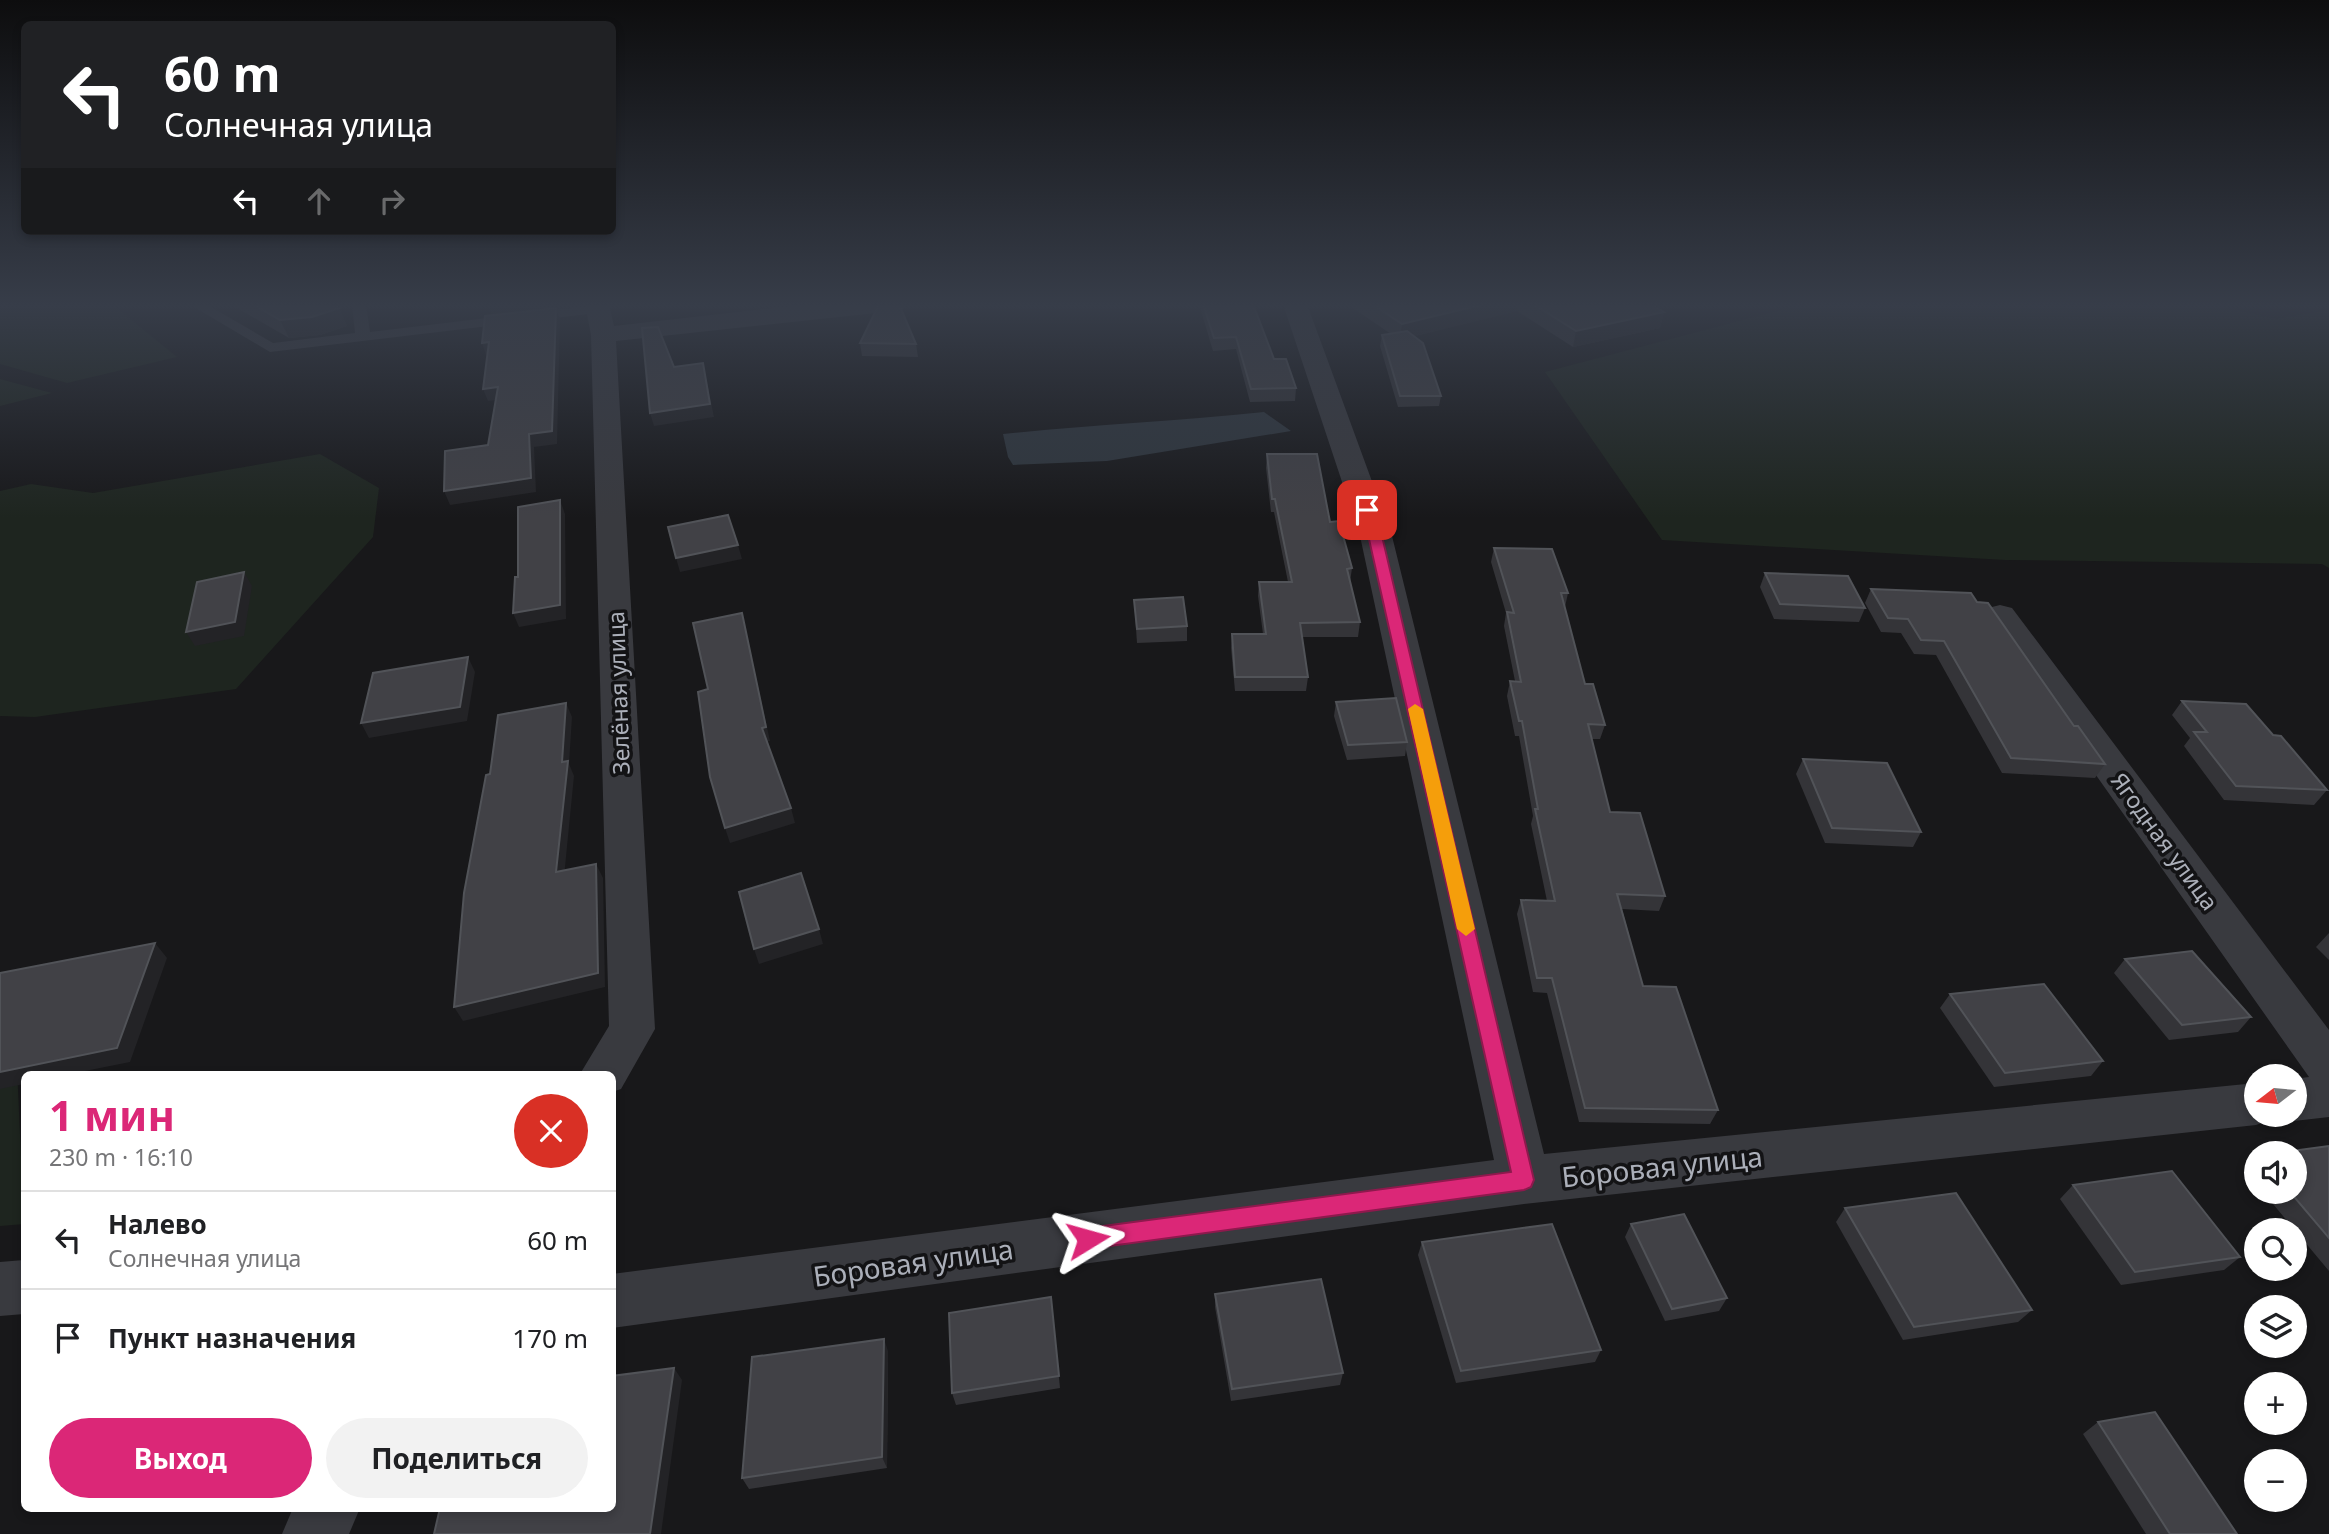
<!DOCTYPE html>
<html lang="ru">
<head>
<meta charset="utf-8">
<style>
  :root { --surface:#fff; --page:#f2f2f2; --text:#202124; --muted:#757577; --line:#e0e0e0; --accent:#db2777 }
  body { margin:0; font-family:"Noto Sans",sans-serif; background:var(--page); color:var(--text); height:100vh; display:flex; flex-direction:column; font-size:26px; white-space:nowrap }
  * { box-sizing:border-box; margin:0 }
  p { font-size:23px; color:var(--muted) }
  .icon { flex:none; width:38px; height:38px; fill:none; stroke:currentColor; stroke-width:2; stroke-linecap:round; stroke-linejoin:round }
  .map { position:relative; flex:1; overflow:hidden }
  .details { position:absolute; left:21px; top:1071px; width:595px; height:441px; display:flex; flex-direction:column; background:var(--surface); border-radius:10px; box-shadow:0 4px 10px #0003 }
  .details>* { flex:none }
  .top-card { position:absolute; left:21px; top:21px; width:595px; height:214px; border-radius:10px; box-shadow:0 4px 10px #0003; background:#202124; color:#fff; overflow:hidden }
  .needle { width:46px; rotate:254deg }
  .buttons { position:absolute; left:2244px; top:1064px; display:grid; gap:14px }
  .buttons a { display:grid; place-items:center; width:63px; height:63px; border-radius:50%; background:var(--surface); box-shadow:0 4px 10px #0003; font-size:35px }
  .pin { position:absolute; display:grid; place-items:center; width:60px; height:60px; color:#fff; margin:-30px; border-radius:14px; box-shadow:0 4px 10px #0006 }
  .me { position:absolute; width:77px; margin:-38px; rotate:82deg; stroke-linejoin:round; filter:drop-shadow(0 0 5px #0008) }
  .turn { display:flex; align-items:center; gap:24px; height:147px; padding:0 28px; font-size:32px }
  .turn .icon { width:91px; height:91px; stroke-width:2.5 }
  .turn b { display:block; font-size:49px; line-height:60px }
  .lanes { display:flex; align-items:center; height:66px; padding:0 28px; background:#0003; justify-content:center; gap:35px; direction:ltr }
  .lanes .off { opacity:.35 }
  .round { display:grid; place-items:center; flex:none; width:74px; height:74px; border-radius:37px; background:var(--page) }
  .headline { display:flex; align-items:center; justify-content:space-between; height:119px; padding:0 28px }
  h1 { font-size:42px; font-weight:700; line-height:52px; color:var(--accent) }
  .cta { display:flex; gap:14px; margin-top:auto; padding:14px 28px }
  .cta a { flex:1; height:80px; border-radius:42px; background:var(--accent); color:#fff; font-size:28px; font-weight:700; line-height:80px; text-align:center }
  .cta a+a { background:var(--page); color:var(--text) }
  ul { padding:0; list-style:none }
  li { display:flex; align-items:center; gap:21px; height:98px; padding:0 28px; border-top:2px solid var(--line) }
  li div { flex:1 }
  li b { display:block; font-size:26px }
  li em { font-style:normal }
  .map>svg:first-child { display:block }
  .green { fill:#1e251f }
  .water { fill:#2f363d }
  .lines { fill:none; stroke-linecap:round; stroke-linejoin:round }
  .lane { fill:#393a3f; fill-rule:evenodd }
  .street { fill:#393a3f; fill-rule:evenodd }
  .wall { fill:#343438 }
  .shaded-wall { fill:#232326 }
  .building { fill:#414146; stroke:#515358; stroke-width:2 }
  .route { fill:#db2777; stroke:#8e194d; stroke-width:2 }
  .slow { fill:#f59e0b }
  .labels { text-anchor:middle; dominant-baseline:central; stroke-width:7; stroke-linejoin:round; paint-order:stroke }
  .street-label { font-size:23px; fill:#abafb9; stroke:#131315 }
  .near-street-label { font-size:28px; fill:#abafb9; stroke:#131315 }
</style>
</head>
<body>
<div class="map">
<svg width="2329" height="1534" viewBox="0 0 2329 1534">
  <rect width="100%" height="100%" fill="#18181a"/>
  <!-- green -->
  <g class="green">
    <path d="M0,304h112l65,53 -110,26 -67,-19z"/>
    <path d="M1804,304h407l65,15 53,-9v258l-7,-4 -317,-4 -343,-20 -117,-168z"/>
    <path d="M0,379l52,14 -52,13z"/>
    <path d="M320,454l59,34 -6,49 -137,152 -201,28 -35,-1v-225l31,-7 62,9z"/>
    <path d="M13,977l11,247 -24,2v-247z"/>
  </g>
  <!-- water -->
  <path class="water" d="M1264,412l27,19 -184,30 -94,4 -5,-8 -5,-23c87,-9 174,-13 261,-22z"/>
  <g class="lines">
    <!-- lane -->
    <path class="lane" d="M189,304h17l67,39 82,-10 -3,-29h14l4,28 227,-27 7,4 -7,4 -327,39z"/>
    <!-- street -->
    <g class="street">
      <path d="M585,304h24l5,22 194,-22h99l-4,5 -8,2 -279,30 39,688 -34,60 -9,3v-18h-32l29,-48 -18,-691z"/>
      <path d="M1283,304h24l85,232 152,618 712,-71v32h20l-3,4 -17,6 -732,79 -912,124v-54l882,-114 -134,-624z"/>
      <path d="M2000,605l12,3 317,422v87l-35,4 -17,-6h17v-36l15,-2 -326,-462 5,-7z"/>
      <path d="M24,1260v54l-24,2v-54z"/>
      <path d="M293,1508h67l-11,26h-67z"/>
    </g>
  </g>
  <!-- wall -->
  <g class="wall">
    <path d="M230,304h102l7,4 8,18 -27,9 -31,3z"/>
    <path d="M1199,304h54l21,55 22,29 -1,13 -45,1 -14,-53 -23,2z"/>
    <path d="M1347,304h303l14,8 -4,16 -87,19 -56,-36 -103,25 27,60 -2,10 -41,1 -18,-61 2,-11 9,-1z"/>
    <path d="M860,343l56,1 2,13 -56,-1z"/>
    <path d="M1267,454l63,68 22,46 -2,14 10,40 -2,15h-56l6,40 -2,14h-71l-4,-43 1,-14h31l-5,-38 1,-14h29l-14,-70h-3l-5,-44z"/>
    <path d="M1494,548l74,45 -3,14 20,77 20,41 -5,14h-8l18,73 55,84 -6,15 -37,-2 21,77 75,124 -8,14 -131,-2 -32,-129 -14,-1 -16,-78 4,-14 26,1 -16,-77 2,-8 -14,-80h-4l-8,-40 3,-15h5l-11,-55 2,-13 -15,-51z"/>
    <path d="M1765,573l100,35 -6,14 -85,-3 -14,-32z"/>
    <path d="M1871,589l106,13 128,162 -10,14 -93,-5 -66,-118 -22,-1 -13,-21 -20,-1 -16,-29z"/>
    <path d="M1134,600l53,26v15l-50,2z"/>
    <path d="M2182,701l91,34 54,55 -13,15 -90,-5 -40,-54 6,-8 -18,-23z"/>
    <path d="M1336,702l71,40 -2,14 -58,4 -13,-44z"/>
    <path d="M1803,759l118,73 -8,15 -88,-4 -29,-69z"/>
    <path d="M2329,933v27l-13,-13z"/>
    <path d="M2125,959l126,58 -13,15 -69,8 -55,-67z"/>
    <path d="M1950,994l153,67 -12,15 -97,11 -54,-79z"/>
    <path d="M2329,1146v125l-66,-79h31z"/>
    <path d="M2256,1159v24l-11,-14z"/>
    <path d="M2073,1185l167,72 -16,13 -103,15 -61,-86z"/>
    <path d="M1845,1208l187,102 -14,12 -115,18 -67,-118z"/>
    <path d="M1631,1224l96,74 -8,13 -54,10 -40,-84z"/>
    <path d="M1422,1242l179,108 -6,12 -139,21 -38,-128z"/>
    <path d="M1215,1294l128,79 -3,12 -109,16 -16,-94z"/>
    <path d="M1051,1297l9,91 -104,17 -4,-12z"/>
    <path d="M888,1351l-1,117 -138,21 -7,-11z"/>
    <path d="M2098,1422l139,112h-91l-63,-100z"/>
  </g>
  <!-- shaded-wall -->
  <g class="shaded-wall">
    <path d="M488,304h72v3l-68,8z"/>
    <path d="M1485,304h33l-1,7 -117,29 2,-16z"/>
    <path d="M339,308l8,18 -27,9 -31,3 -9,-18z"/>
    <path d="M556,308l4,12 -3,124 -23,3 2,45 -86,13 -6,-14 85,-57z"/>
    <path d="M1664,312l-4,16 -87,19 3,-16z"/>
    <path d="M489,342l5,12 -8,1 -4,-12z"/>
    <path d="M703,363l11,54 -60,9 -4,-13z"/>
    <path d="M498,387l5,12 -15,2 -5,-12z"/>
    <path d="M560,500l5,14 1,105 -47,8 -6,-14z"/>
    <path d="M738,545l4,14 -62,13 -4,-14z"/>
    <path d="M244,572l8,14 -8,50 -49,10 -9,-14z"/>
    <path d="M742,613l28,128 -4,1 -4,-14z"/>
    <path d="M468,657l7,15 -8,49 -98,17 -8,-15z"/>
    <path d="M566,703l6,14 -3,47 5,12 -11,111 -7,-15 6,-110z"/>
    <path d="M791,808l4,15 -65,20 -5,-15z"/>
    <path d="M596,864l7,14 2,109 -142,34 -9,-14z"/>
    <path d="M819,929l4,15 -64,20 -5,-15z"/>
    <path d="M155,943l12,15 -37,104 -60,12h-46v10l-24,5v-17z"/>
    <path d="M884,1339l4,12 -1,117 -5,-11z"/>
    <path d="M674,1368l8,12 -21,154h-11z"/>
  </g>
  <!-- building -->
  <g class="building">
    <path d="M252,304h80l7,4 -27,9 -32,3z"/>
    <path d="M879,304h20l17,40 -56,-1z"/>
    <path d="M1203,304h50l21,55h12l10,29 -45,1 -15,-52 -22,1z"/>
    <path d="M1372,304h113l-83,20z"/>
    <path d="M1533,304h117l14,8 -88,19z"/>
    <path d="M556,308l-4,123 -23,3 2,44 -87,13 1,-40 43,-6 10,-58 -15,2 6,-47 -7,1 3,-27z"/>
    <path d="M658,327l16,40 29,-4 7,41 -60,9 -8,-85z"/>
    <path d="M1407,331l16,12 18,53h-41l-18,-61z"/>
    <path d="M1267,454h50l13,68 9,-1 13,47 -5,1 13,53 -60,1 8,54h-73l-3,-43h34l-7,-52h33l-17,-83h-3z"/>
    <path d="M560,500v105l-47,8 2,-36h3v-70z"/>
    <path d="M728,515l10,30 -62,13 -8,-31z"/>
    <path d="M1494,548l58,1 16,44h-7l24,91h8l12,41 -17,-1 22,88 30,1 25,83 -48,-2 26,92 33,1 42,123 -133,-2 -33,-130h-15l-16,-78 34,1 -20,-92h3l-16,-88h-3l-9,-40 11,1 -14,-70 7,1z"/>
    <path d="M244,572l-9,50 -49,10 11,-50z"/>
    <path d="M1765,573l83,3 17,32 -85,-4z"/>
    <path d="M1871,589l100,4 6,9 11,1 86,123h4l27,38 -94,-6 -67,-117 -23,-1 -13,-21 -20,-1z"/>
    <path d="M1183,597l4,29 -50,3 -3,-29z"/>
    <path d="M742,613l24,114 -4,1 29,80 -66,20 -15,-51 -12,-85 10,-3 -15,-66z"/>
    <path d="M468,657l-8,50 -99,16 12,-50z"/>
    <path d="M1396,698l11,44 -59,3 -12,-43z"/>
    <path d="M2182,701l64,3 27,31 8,1 46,54 -91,-4 -42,-54h13z"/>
    <path d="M566,703l-4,59 6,-1 -12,111 40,-8 2,109 -144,34 10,-114 22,-118 4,-1 8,-59z"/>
    <path d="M1803,759l84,4 34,69 -89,-4z"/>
    <path d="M801,873l18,56 -65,20 -15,-57z"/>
    <path d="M155,943l-38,105 -117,24v-99z"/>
    <path d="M2192,951l59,66 -69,8 -57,-66z"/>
    <path d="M2044,984l59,77 -98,12 -55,-79z"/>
    <path d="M2329,1146v92l-39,-46h4v-39h-18z"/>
    <path d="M2172,1171l68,86 -105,15 -62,-87z"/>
    <path d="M1956,1193l76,117 -118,17 -69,-119z"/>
    <path d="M1684,1214l43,84 -55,11 -41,-85z"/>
    <path d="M1552,1224l49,126 -140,21 -39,-129z"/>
    <path d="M1321,1279l22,94 -111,16 -17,-95z"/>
    <path d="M1051,1297l8,79 -107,17 -3,-80z"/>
    <path d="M884,1339l-2,118 -140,21 10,-121z"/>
    <path d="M674,1368l-24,166h-216l6,-26h172v-132z"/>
    <path d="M2155,1412l82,122h-67l-72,-112z"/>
  </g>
  <!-- sky -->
  <linearGradient id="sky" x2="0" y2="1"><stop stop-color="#0d0d0e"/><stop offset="0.59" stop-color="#373d49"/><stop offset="1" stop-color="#373d49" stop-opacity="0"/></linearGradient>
  <rect width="2329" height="518" fill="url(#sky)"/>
  <!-- route -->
  <path class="route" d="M1362,508h9l11,28 152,644 -3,7 -7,3 -436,59 -8,-3 -3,-7 3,-8 8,-3 423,-56z"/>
  <!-- slow -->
  <path class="slow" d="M1415,704l8,5 52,220 -9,7 -9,-7 -49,-220z"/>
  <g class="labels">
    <!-- street labels -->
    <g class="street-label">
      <text transform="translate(618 693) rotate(-92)">Зелёная улица</text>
      <text transform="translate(2165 841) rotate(54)">Ягодная улица</text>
    </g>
    <!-- near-street labels -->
    <g class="near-street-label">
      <text transform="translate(1662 1166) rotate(-6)">Боровая улица</text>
      <text transform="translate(913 1262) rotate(-8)">Боровая улица</text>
    </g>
  </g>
</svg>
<div class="buttons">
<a><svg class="needle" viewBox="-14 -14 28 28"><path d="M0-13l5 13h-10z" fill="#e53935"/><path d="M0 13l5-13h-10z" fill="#757577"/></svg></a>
<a><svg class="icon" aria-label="sound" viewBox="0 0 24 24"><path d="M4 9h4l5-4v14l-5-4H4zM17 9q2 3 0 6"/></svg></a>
<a><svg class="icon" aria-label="search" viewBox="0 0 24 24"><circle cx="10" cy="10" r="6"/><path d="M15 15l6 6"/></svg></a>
<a><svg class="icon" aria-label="layers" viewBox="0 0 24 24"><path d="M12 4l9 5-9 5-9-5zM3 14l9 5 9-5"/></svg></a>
<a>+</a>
<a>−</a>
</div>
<div class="pin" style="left:1367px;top:510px;background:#d93025"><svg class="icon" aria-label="arrive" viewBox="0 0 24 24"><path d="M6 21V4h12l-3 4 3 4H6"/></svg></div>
<svg class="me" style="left:1088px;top:1239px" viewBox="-20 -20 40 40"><path d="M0-17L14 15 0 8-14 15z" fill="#db2777" stroke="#fff" stroke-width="4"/></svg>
<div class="top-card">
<div class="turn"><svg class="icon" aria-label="left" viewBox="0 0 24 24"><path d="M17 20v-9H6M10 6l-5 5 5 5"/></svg><div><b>60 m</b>Солнечная улица</div></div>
<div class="lanes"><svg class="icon" aria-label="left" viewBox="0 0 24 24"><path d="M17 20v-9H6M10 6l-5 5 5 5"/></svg><svg class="icon off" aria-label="ahead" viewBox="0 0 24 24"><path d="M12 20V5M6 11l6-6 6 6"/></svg><svg class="icon off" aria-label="right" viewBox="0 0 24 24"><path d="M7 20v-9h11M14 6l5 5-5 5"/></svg></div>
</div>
<section class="details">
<div class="headline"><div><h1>1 мин</h1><p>230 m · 16:10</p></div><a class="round" style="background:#d93025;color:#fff"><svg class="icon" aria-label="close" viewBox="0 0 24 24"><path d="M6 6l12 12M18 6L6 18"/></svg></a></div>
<ul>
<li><svg class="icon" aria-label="left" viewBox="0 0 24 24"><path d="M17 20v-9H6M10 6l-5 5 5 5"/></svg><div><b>Налево</b><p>Солнечная улица</p></div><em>60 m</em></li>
<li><svg class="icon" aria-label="arrive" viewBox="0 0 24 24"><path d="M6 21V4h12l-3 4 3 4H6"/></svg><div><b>Пункт назначения</b></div><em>170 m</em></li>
</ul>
<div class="cta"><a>Выход</a><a>Поделиться</a></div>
</section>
</div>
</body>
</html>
